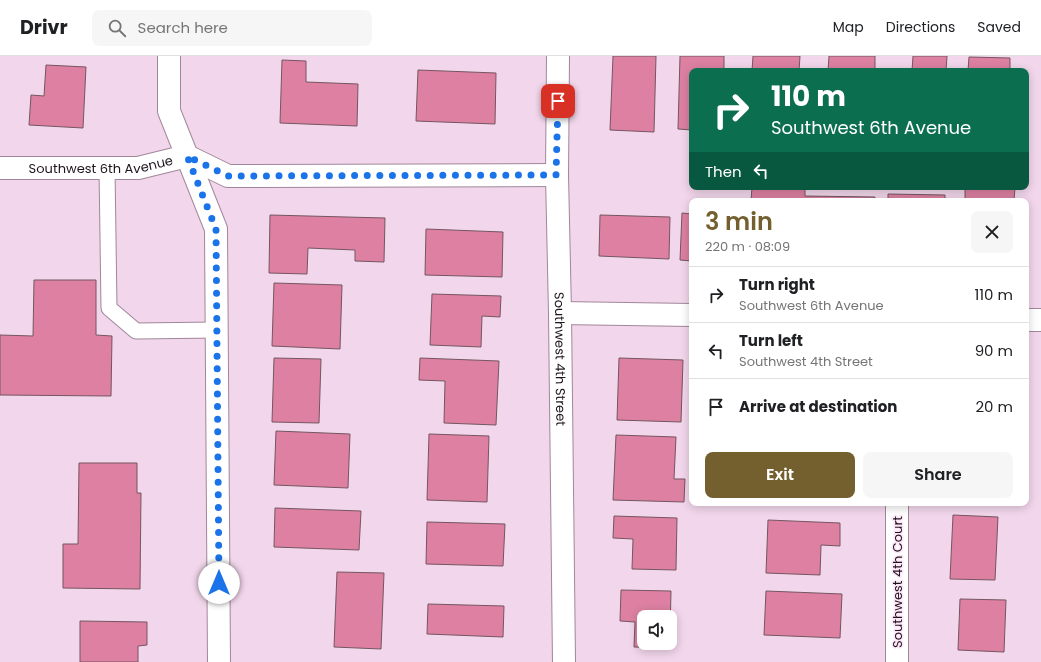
<!DOCTYPE html>
<html lang="en">
<head>
<meta charset="utf-8">
<style>
  :root { --surface:#fff; --page:#f6f6f6; --text:#202124; --muted:#757577; --line:#e0e0e0; --accent:#73602e }
  body { margin:0; font-family:Poppins,sans-serif; background:var(--page); color:var(--text); height:100vh; display:flex; flex-direction:column; font-size:15px; white-space:nowrap }
  * { box-sizing:border-box; margin:0 }
  p { font-size:13px; color:var(--muted) }
  .icon { flex:none; width:22px; height:22px; fill:none; stroke:currentColor; stroke-width:2; stroke-linecap:round; stroke-linejoin:round }
  .map { position:relative; flex:1; overflow:hidden }
  .side { position:absolute; left:689px; top:142px; width:340px; height:308px; display:flex; flex-direction:column; background:var(--surface); border-radius:8px; box-shadow:0 2px 10px #0003 }
  .side>* { flex:none }
  .top-card { position:absolute; left:689px; top:12px; width:340px; height:122px; border-radius:8px; box-shadow:0 2px 10px #0003; background:#0b6e4f; color:#fff; overflow:hidden }
  .fabs { position:absolute; left:637px; top:554px; display:grid; gap:8px }
  .fabs a { display:grid; place-items:center; width:40px; height:40px; border-radius:8px; background:var(--surface); box-shadow:0 2px 10px #0003; font-size:20px }
  .pin { position:absolute; display:grid; place-items:center; width:34px; height:34px; color:#fff; margin:-17px; border-radius:8px; box-shadow:0 2px 6px #0006 }
  .me { position:absolute; width:44px; margin:-22px; rotate:0deg; stroke-linejoin:round; filter:drop-shadow(0 0 3px #0008) }
  .turn { display:flex; align-items:center; gap:14px; height:84px; padding:0 16px; font-size:18px }
  .turn .icon { width:52px; height:52px; stroke-width:2.5 }
  .turn b { display:block; font-size:28px; line-height:34px }
  .then { display:flex; align-items:center; height:38px; padding:0 16px; background:#0003; gap:8px; font-size:15px }
  .round { display:grid; place-items:center; flex:none; width:42px; height:42px; border-radius:8px; background:var(--page) }
  .headline { display:flex; align-items:center; justify-content:space-between; height:68px; padding:0 16px }
  h1 { font-size:24px; font-weight:600; line-height:30px; color:var(--accent) }
  .primary-button { display:flex; gap:8px; margin-top:auto; padding:8px 16px }
  .primary-button a { flex:1; height:46px; border-radius:8px; background:var(--accent); color:#fff; font-size:16px; font-weight:600; line-height:46px; text-align:center }
  .primary-button a+a { background:var(--page); color:var(--text) }
  ul { padding:0; list-style:none }
  li { display:flex; align-items:center; gap:12px; height:56px; padding:0 16px; border-top:1px solid var(--line) }
  li div { flex:1 }
  li b { display:block; font-size:15px }
  li em { font-style:normal }
  header { display:flex; align-items:center; gap:24px; box-sizing:border-box; height:56px; padding:0 20px; background:var(--surface); border-bottom:1px solid var(--line) }
  header strong { font-size:19px }
  nav { display:flex; gap:22px; margin-inline-start:auto; font-size:14px }
  .search { width:280px; height:36px; background:var(--page); display:flex; align-items:center; gap:10px; box-sizing:border-box; padding:0 14px; border-radius:8px; color:var(--muted); font-size:15px }
  .map>svg:first-child { display:block }
  .building { fill:#dd80a2; stroke:#745660 }
  .lines { fill:none; stroke-linecap:round; stroke-linejoin:round }
  .service-casing { stroke:#a1879a; stroke-width:17 }
  .minor-casing { stroke:#a1879a; stroke-width:24 }
  .service { stroke:#fff; stroke-width:15 }
  .minor { stroke:#fff; stroke-width:22 }
  .route { stroke:#1a73e8; stroke-width:7; stroke-dasharray:0 12.6 }
  .labels { text-anchor:middle; dominant-baseline:central; stroke-width:3; stroke-linejoin:round; paint-order:stroke }
  .street-label { font-size:13px; fill:#1e141c; stroke:#fce5f6 }
</style>
</head>
<body>
<header>
<strong>Drivr</strong>
<div class="search"><svg class="icon" aria-label="search" viewBox="0 0 24 24"><circle cx="10" cy="10" r="6"/><path d="M15 15l6 6"/></svg>Search here</div>
<nav><a>Map</a><a>Directions</a><a>Saved</a></nav>
</header>
<div class="map">
<svg width="1041" height="606" viewBox="0 0 1041 606">
  <rect width="100%" height="100%" fill="#f2d6eb"/>
  <!-- building -->
  <g class="building">
    <path d="M613,0h43l-2,76 -44,-2z"/>
    <path d="M680,0h44v15h-32v59l-14,-1z"/>
    <path d="M753,0h47l-1,15h-47z"/>
    <path d="M829,0h46v15h-47z"/>
    <path d="M913,0h34l-1,15h-34z"/>
    <path d="M969,1l41,1v13h-42z"/>
    <path d="M282,4l24,1v21l52,2 -1,42 -77,-3z"/>
    <path d="M46,9l40,2 -3,61 -54,-3 2,-30 13,1z"/>
    <path d="M418,14l78,3 -1,51 -79,-3z"/>
    <path d="M752,131h53v9l70,1v4h-124z"/>
    <path d="M965,131h50l-1,14h-49z"/>
    <path d="M888,138l57,1v6h-57z"/>
    <path d="M682,157l10,1v47l-12,-1z"/>
    <path d="M270,159l115,3 -1,44 -29,-1v-11l-47,-2 -1,26 -38,-1z"/>
    <path d="M600,159l70,2 -1,42 -70,-3z"/>
    <path d="M426,173l77,3 -1,45 -77,-2z"/>
    <path d="M34,224h62v55l16,1 -1,60 -111,-1v-60l33,1z"/>
    <path d="M274,227l68,2 -2,64 -68,-3z"/>
    <path d="M432,238l69,2 -1,21 -18,-1 -1,31 -51,-2z"/>
    <path d="M274,302l47,1 -2,64 -47,-1z"/>
    <path d="M420,302l79,3 -3,64 -52,-2 1,-42 -26,-1z"/>
    <path d="M619,302l64,2 -2,62 -64,-2z"/>
    <path d="M276,375l74,3 -2,54 -74,-3z"/>
    <path d="M429,378l60,2 -2,66 -60,-2z"/>
    <path d="M616,379l60,2 -2,42h11l-1,23 -71,-2z"/>
    <path d="M79,407h58v30h4l-1,96 -77,-1v-44h15z"/>
    <path d="M275,452l86,3 -2,39 -85,-3z"/>
    <path d="M953,459l45,2 -3,63 -45,-1z"/>
    <path d="M614,460l63,2 -1,52 -44,-1 1,-30 -20,-1z"/>
    <path d="M768,464l72,3v23l-19,-1 -1,30 -54,-2z"/>
    <path d="M427,466l78,2 -2,42 -77,-2z"/>
    <path d="M337,516l47,1 -3,76 -47,-2z"/>
    <path d="M621,534l50,1 -1,43v-17h-26v26h26v5l-36,-1 1,-25 -15,-1z"/>
    <path d="M766,535l76,3 -2,44 -76,-3z"/>
    <path d="M960,543l46,1 -2,52 -46,-2z"/>
    <path d="M428,548l76,2 -1,31 -76,-3z"/>
    <path d="M80,565l67,1v23l-9,1v16h-58z"/>
  </g>
  <g class="lines">
    <defs>
      <path id="service" d="M107,112l2,140 27,23 81,-1"/>
      <g id="minor">
        <path d="M169,0v55l47,118 3,433"/>
        <path id="s1" d="M558,0l-1,119 3,138 4,349"/>
        <path id="s2" d="M0,112h138l49,-12 41,20 329,-1"/>
        <path d="M560,257l132,2"/>
        <path d="M1026,264h15"/>
        <path d="M897,606v-159"/>
      </g>
    </defs>
    <!-- service casing -->
    <use href="#service" class="service-casing"/>
    <!-- minor casing -->
    <use href="#minor" class="minor-casing"/>
    <!-- service -->
    <use href="#service" class="service"/>
    <!-- minor -->
    <use href="#minor" class="minor"/>
  </g>
  <g class="lines">
    <!-- route -->
    <path class="route" d="M219,527l-3,-354 -29,-73 41,20 328,-1 2,-74"/>
  </g>
  <g class="labels">
    <!-- street labels -->
    <g class="street-label">
      <text stroke="none"><textPath href="#s2" startOffset="101">Southwest 6th Avenue</textPath></text>
      <text stroke="none"><textPath href="#s1" startOffset="303">Southwest 4th Street</textPath></text>
      <text transform="translate(897 526) rotate(-90)">Southwest 4th Court</text>
    </g>
  </g>
</svg>
<div class="fabs">
<a><svg class="icon" aria-label="sound" viewBox="0 0 24 24"><path d="M4 9h4l5-4v14l-5-4H4zM17 9q2 3 0 6"/></svg></a>
</div>
<div class="pin" style="left:558px;top:45px;background:#d93025"><svg class="icon" aria-label="arrive" viewBox="0 0 24 24"><path d="M6 21V4h12l-3 4 3 4H6"/></svg></div>
<svg class="me" style="left:219px;top:527px" viewBox="-20 -20 40 40"><circle r="19" fill="#fff"/><path d="M0-13L10 11 0 6-10 11z" fill="#1a73e8"/></svg>
<div class="top-card">
<div class="turn"><svg class="icon" aria-label="right" viewBox="0 0 24 24"><path d="M7 20v-9h11M14 6l5 5-5 5"/></svg><div><b>110 m</b>Southwest 6th Avenue</div></div>
<div class="then">Then<svg class="icon" aria-label="left" viewBox="0 0 24 24"><path d="M17 20v-9H6M10 6l-5 5 5 5"/></svg></div>
</div>
<section class="side">
<div class="headline"><div><h1>3 min</h1><p>220 m · 08:09</p></div><a class="round"><svg class="icon" aria-label="close" viewBox="0 0 24 24"><path d="M6 6l12 12M18 6L6 18"/></svg></a></div>
<ul>
<li><svg class="icon" aria-label="right" viewBox="0 0 24 24"><path d="M7 20v-9h11M14 6l5 5-5 5"/></svg><div><b>Turn right</b><p>Southwest 6th Avenue</p></div><em>110 m</em></li>
<li><svg class="icon" aria-label="left" viewBox="0 0 24 24"><path d="M17 20v-9H6M10 6l-5 5 5 5"/></svg><div><b>Turn left</b><p>Southwest 4th Street</p></div><em>90 m</em></li>
<li><svg class="icon" aria-label="arrive" viewBox="0 0 24 24"><path d="M6 21V4h12l-3 4 3 4H6"/></svg><div><b>Arrive at destination</b></div><em>20 m</em></li>
</ul>
<div class="primary-button"><a>Exit</a><a>Share</a></div>
</section>
</div>
</body>
</html>
